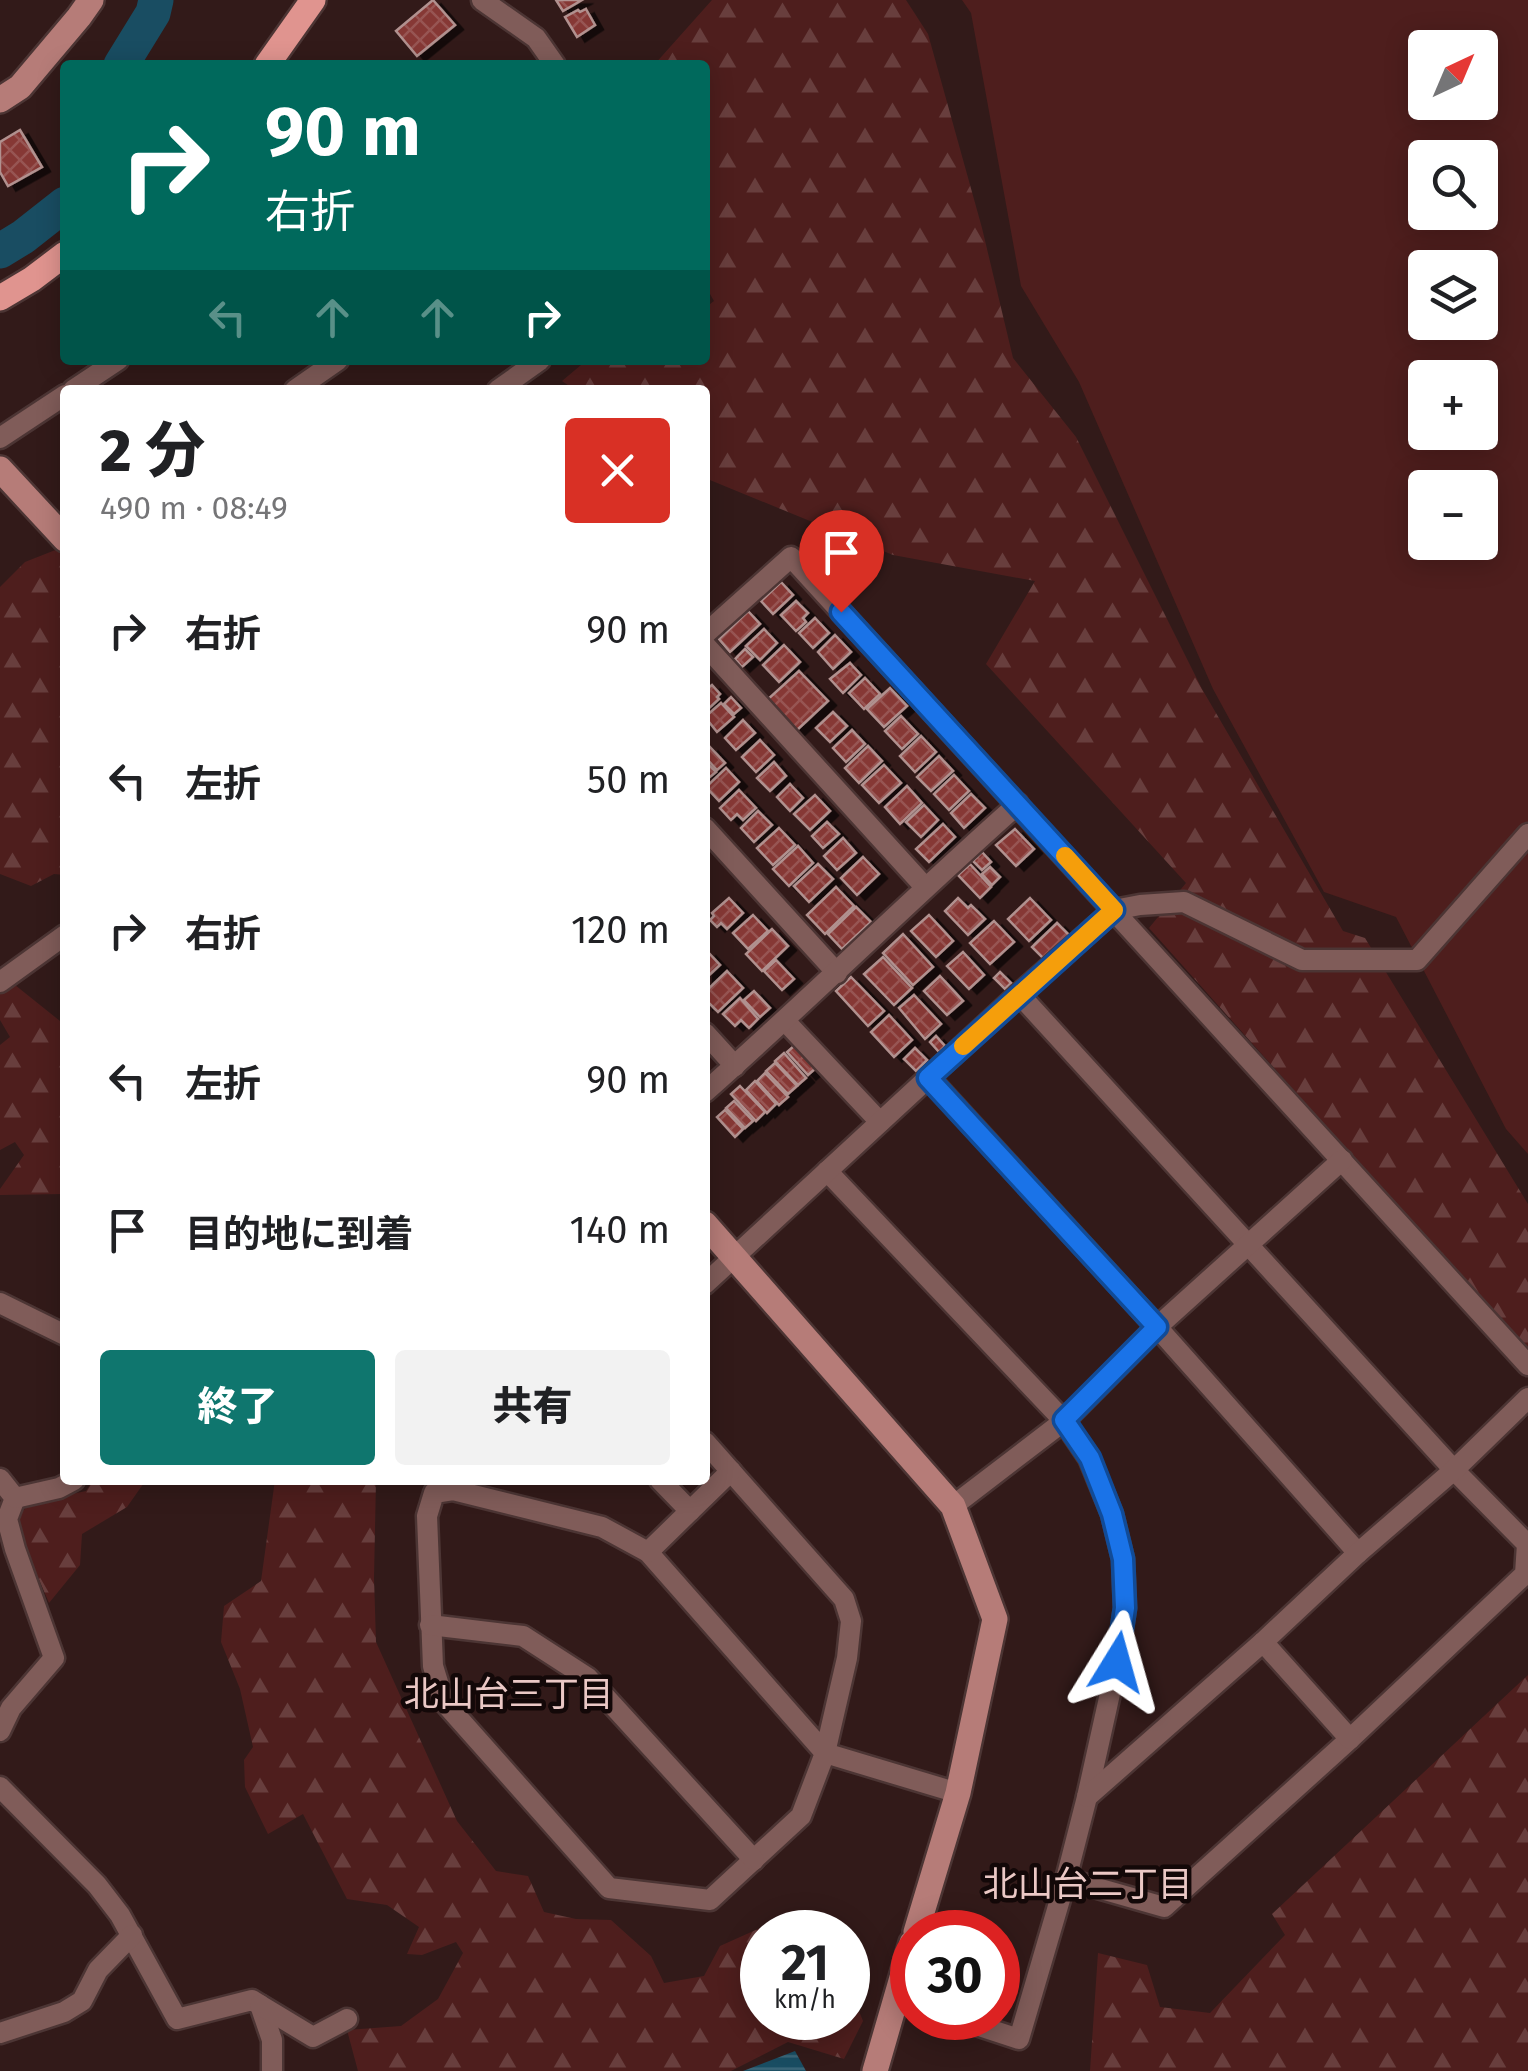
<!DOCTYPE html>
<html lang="ja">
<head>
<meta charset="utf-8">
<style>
  :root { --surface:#fff; --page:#f2f2f2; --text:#202124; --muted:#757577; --accent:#0f766e }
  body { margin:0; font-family:"Fira Sans","Noto Sans JP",sans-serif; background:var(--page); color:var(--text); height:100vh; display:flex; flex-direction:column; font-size:38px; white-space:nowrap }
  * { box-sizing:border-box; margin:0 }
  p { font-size:32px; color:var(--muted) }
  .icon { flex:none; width:55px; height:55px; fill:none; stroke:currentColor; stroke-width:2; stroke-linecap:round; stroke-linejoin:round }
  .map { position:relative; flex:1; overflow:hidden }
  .details { position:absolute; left:60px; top:385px; width:650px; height:1100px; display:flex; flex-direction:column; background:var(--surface); border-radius:10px; box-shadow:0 5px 25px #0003 }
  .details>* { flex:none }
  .banner { position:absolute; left:60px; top:60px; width:650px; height:305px; border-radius:10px; box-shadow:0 5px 25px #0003; background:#00695c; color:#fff; overflow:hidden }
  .needle { width:65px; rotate:44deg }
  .fabs { position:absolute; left:1408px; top:30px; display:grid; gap:20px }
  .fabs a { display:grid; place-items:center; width:90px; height:90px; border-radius:10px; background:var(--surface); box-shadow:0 5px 25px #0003; font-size:50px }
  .speed { position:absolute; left:740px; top:1910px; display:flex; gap:20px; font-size:50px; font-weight:700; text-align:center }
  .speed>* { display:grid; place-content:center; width:130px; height:130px; border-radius:50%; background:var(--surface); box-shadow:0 5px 25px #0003; line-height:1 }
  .speed small { font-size:25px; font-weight:400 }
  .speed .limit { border:15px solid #d22; background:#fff; color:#111 }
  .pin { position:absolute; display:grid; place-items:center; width:85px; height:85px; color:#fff; margin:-102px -42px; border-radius:50% 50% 50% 0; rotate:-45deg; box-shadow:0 0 10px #0007 }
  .pin .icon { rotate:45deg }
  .me { position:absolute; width:110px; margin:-55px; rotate:8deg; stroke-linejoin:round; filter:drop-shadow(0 0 8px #0008) }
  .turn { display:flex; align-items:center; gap:35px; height:210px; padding:0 40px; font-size:45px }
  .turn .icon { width:130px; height:130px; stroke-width:2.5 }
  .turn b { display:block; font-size:70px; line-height:85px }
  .lanes { display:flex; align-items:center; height:95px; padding:0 40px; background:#0003; justify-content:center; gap:50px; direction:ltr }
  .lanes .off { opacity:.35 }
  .round { display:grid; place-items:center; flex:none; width:105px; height:105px; border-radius:10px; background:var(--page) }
  .headline { display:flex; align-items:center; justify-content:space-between; height:170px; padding:0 40px }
  h1 { font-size:60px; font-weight:800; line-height:75px }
  .primary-button { display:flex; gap:20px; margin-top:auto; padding:20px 40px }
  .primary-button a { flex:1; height:115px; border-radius:10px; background:var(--accent); color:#fff; font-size:40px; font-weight:800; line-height:115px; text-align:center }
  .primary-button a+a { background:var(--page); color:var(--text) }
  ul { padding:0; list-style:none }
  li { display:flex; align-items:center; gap:30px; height:150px; padding:0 40px }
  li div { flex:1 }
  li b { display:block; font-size:38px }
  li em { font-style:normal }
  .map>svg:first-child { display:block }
  .grass { fill:#4e1e1d; fill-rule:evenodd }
  .forest { fill:url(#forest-firs) }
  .water { fill:url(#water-rules) }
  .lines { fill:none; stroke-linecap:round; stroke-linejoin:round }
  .river { stroke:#194d62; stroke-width:35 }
  .building { fill:url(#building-cross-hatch); stroke:#b1918f; stroke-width:2.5; filter:url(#shadow) }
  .street-casing { stroke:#4c3534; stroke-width:25 }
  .secondary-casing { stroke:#4c3534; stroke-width:30 }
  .primary-casing { stroke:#4c3534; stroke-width:30 }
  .street { stroke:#805c59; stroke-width:20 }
  .secondary { stroke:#b67c78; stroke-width:25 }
  .primary { stroke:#e0948f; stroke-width:25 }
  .route-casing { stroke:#114b97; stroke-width:25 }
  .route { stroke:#1a73e8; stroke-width:18 }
  .slow { stroke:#f59e0b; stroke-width:18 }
  .labels { text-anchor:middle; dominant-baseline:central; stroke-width:9; stroke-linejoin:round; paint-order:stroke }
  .neighbourhood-label { font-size:35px; fill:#eac8c5; stroke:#130808 }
</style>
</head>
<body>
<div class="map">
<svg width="1528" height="2071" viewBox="0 0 1528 2071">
  <defs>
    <pattern id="forest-firs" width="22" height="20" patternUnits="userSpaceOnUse" patternTransform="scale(2.5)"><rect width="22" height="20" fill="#4e1e1d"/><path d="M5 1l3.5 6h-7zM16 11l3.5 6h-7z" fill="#683e3d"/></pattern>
    <pattern id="water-rules" width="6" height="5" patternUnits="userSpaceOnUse" patternTransform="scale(2.5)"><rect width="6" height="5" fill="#194d62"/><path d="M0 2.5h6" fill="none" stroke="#3b6678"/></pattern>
    <pattern id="building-cross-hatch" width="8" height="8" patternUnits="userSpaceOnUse" patternTransform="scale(2.5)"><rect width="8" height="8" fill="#863836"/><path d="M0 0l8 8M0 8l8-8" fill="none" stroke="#975452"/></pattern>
    <filter id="shadow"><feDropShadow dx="8" dy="4.5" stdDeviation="0" flood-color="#0009"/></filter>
  </defs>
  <rect width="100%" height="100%" fill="#321a19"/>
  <!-- grass -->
  <path class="grass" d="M962,0h566v1154l-22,-25 -110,-212 -72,-25 -111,-203 -134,-307 -58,-96 -50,-273zM1425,48h55v54h-55zM1425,158h55v54h-55zM1425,268h55v54h-55zM1425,378h55v54h-55zM1425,488h55v54h-55z"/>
  <!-- forest -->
  <g class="forest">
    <path d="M712,0h194l22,34 54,194 31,130 63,79 126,252 141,242 22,7 163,266v148l-379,-424 37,-45 -200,-219 49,-83 -142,-26 -188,-77v-88h-130l-13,-9 25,-21h118v-52l9,-7 -9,-16v-220h-51z"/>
    <path d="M63,547l2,3v325l-11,-1 -23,12 -31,-12v-287l25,-25z"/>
    <path d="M15,985l50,40v169l-65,1v-6l24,-34 -9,-13 -15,8v-105l10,-8 -10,-17v-27z"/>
    <path d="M93,1480h53l-19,27 -45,27 -2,31 -31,38 -35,-82 16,-18 56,-12z"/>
    <path d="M275,1480h101l-2,98 2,64 81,179 39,50 32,5 16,36 32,7 35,1 40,36 13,27 40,-7 16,-30 69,-31 35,17h-62v86h86v-34l15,37 -19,38 -56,-17 -57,29h-373l-11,-41 54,-4 37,-27 25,-46 -7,-11 -34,13 -15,-1 12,-27 -32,-22 -40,-6 -44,-85 -35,20 -23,-47 -1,-27 9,-13 -13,-58 -19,-47 3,-36 37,-25z"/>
    <path d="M1528,1675v396h-438l8,-118 49,12 13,42 50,6 75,-78 -13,-21z"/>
  </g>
  <!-- water -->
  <path class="water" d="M795,2051l11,20h-63z"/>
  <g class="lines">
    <!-- river -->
    <g class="river">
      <path d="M121,65l32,-52 3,-13"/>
      <path d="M0,251l23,-14 42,-33"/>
    </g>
  </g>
  <!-- building -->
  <g class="building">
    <path d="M433,0l22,25 -38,31 -21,-25z"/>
    <path d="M556,0h26l-19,11z"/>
    <path d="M586,9l9,16 -18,12 -12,-20 13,-7 2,2z"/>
    <path d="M20,130l22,37 -34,19 -8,-14v-30z"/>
    <path d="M781,582l12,13 -20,19 -12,-13z"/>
    <path d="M796,601l12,12 -5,5 3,4 -10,9 -15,-16z"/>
    <path d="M748,611l12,13 -30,28 -11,-13z"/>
    <path d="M815,618l14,15 -16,15 -14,-15z"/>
    <path d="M764,629l13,14 -17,17 -14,-14z"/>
    <path d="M835,635l16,17 -18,17 -15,-17z"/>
    <path d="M784,645l16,17 -21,20 -16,-17z"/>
    <path d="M745,649l8,8 -11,10 -7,-8z"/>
    <path d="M850,663l11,12 -18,18 -13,-14z"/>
    <path d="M799,671l29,30 -32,30 -29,-31z"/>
    <path d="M865,678l15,16 -16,15 -15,-16z"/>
    <path d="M705,685l3,3 4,-3 8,9 -3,3 2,2 -14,13z"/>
    <path d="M890,688l17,18 -23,21 -17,-18z"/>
    <path d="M731,697l10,11 -7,6 -10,-10z"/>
    <path d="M721,703l13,14 -17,15 -12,-15z"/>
    <path d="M833,712l14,14 -17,16 -14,-14z"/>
    <path d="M901,716l17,18 -16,15 -17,-18z"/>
    <path d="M743,720l12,13 -19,17 -11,-12z"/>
    <path d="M852,730l13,14 -19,18 -13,-14z"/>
    <path d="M921,736l15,16 -21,20 -15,-16z"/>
    <path d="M760,740l14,15 -18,17 -14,-15z"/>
    <path d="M868,746l14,15 -23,22 -14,-15z"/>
    <path d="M710,747l15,16 -8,7 -12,-13v-5z"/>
    <path d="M939,756l14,15 -22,20 -14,-14z"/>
    <path d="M705,761l11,11 -11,9z"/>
    <path d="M774,762l12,14 -16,15 -13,-13z"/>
    <path d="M884,765l17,18 -22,20 -17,-18z"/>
    <path d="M726,768l13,14 -20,19 -13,-14z"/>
    <path d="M954,775l15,16 -20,19 -15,-16z"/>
    <path d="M790,784l13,14 -13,13 -13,-14z"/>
    <path d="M907,786l15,17 -22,21 -15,-17z"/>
    <path d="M739,790l17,18 -13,12 -6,-6 -6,6 -11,-12z"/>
    <path d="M971,794l14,14 -21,20 -13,-15z"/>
    <path d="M815,795l15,16 -20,19 -16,-16z"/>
    <path d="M924,805l14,15 -17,17 -15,-15z"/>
    <path d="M758,811l14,14 -18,17 -13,-14z"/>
    <path d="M827,822l12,12 -16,14 -11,-12z"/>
    <path d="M943,824l12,13 -26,25 -13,-13z"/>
    <path d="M779,828l16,17 -22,20 -16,-17z"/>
    <path d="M1015,829l19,20 -18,17 -20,-21z"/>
    <path d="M843,838l13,15 -19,17 -13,-14z"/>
    <path d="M798,846l15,17 -24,23 -16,-17z"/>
    <path d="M982,852l9,10 -9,8 -9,-9z"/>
    <path d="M863,857l16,17 -22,21 -16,-17z"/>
    <path d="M818,864l15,15 -24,23 -15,-16z"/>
    <path d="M970,864l21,23 -11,11 -22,-23z"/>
    <path d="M990,867l10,10 -8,8 -10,-11z"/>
    <path d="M836,887l18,19 -29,28 -18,-19z"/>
    <path d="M729,898l14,15 -16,16 -6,-6 -4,4 -7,-7 4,-4 -2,-3z"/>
    <path d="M958,898l10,10 3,-3 14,14 -17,16 -23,-24z"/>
    <path d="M1030,898l21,22 -22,21 -21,-22z"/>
    <path d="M856,907l15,15 -29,27 -14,-15z"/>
    <path d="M753,915l15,16 -20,18 -15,-16z"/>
    <path d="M929,915l24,26 -17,16 -25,-26z"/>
    <path d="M994,921l20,21 -24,22 -20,-21z"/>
    <path d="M1057,923l12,12 -25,24 -12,-12z"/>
    <path d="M772,929l16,17 -26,25 -16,-17z"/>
    <path d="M903,934l30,33 -20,18 -30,-32z"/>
    <path d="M708,952l12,13 -15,14v-25z"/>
    <path d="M963,952l21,23 -15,14 -22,-23z"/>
    <path d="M883,957l29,31 -18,17 -30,-31z"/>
    <path d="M776,960l18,19 -12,11 -18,-19z"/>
    <path d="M727,971l16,17 -25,24 -9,-9 -4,2v-13z"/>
    <path d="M1000,972l11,11 -6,6 -11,-11z"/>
    <path d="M940,976l23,25 -16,14 -23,-24z"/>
    <path d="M851,977l33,34 -16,15 -32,-35z"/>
    <path d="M754,991l16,17 -10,9 -16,-17z"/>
    <path d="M914,995l27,29 -16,15 -26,-31z"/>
    <path d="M740,998l18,21 -9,9 -8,-8 -6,6 -12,-12z"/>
    <path d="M889,1015l23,25 -18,17 -23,-25z"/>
    <path d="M936,1036l9,10 -6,6 -9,-10z"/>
    <path d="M795,1045l21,23 -8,7 -21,-23z"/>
    <path d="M915,1048l12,12 -11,11 -12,-12z"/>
    <path d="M784,1053l22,25 -8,7 -23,-24z"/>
    <path d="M775,1063l22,23 -9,8 -22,-23z"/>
    <path d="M765,1073l23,24 -9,8 -22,-24z"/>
    <path d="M755,1081l21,23 -9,9 -21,-23z"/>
    <path d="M740,1086l25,26 -9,9 -25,-27z"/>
    <path d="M734,1101l19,20 -8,7 -19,-20z"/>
    <path d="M725,1110l18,19 -8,8 -18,-20z"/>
  </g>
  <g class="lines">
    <defs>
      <g id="street">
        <path d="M482,0l54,38 19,27"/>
        <path d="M73,390l45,-30"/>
        <path d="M295,390l43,-30"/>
        <path d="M498,390l42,-30"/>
        <path d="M0,438l65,-43"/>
        <path d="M705,634l86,-77 737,808"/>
        <path d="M705,645l220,242"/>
        <path d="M705,828l132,145"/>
        <path d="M0,982l65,-47"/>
        <path d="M1019,994l435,476 73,74 -2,30 -175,165 -186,168 -98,-28"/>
        <path d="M785,1021l95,101"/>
        <path d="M705,1033l30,33"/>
        <path d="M929,1078l228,249 201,226"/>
        <path d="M705,1092c106,-94 207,-194 313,-288"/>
        <path d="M827,1171l237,250 25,37 23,56 11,45 2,49 -8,54 -30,135 -21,82 -47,160 -64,-21"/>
        <path d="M705,1284l314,-290 95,-84 26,-5 44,-3 118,58h115l111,-126"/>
        <path d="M0,1303l65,32"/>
        <path d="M705,1442l139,157 7,22 -4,37 -22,95 -24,63 -91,84 -101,-12 -165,-186 -11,-36 -6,-150 7,-23 19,-3 149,37 46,25 177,201 133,40"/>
        <path d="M0,1479l15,19 -8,21 8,30 39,109 -43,50 -11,23"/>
        <path d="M660,1480l30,31"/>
        <path d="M15,1498l44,-10 15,-8"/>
        <path d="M953,1506l111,-85 93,-94 185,-167"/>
        <path d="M648,1552l83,-81"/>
        <path d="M430,1625l93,11 65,42 166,182"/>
        <path d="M1263,1642l87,97"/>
        <path d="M0,1787l97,98 23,30 57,104 75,-19 8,5 12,35v31"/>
        <path d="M1087,1797l176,-155 95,-89 96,-83 74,-72"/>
        <path d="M260,2005l53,32 34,-18"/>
        <path d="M0,2033l64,-21 18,-11 16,-31 34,-35"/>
      </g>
      <g id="secondary">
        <path d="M0,100l20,-13 59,-70 12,-17"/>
        <path d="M0,469l65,70"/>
        <path d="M705,1224l248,282 42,113 -37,174 -42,139"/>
        <path d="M875,2071l37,-128"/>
      </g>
      <g id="primary">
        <path d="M267,65l46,-65"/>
        <path d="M0,298l32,-19 33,-25"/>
      </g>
    </defs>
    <!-- street casing -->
    <use href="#street" class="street-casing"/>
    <!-- secondary casing -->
    <use href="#secondary" class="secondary-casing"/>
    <!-- primary casing -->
    <use href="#primary" class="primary-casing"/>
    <!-- street -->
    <use href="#street" class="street"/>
    <!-- secondary -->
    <use href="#secondary" class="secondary"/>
    <!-- primary -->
    <use href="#primary" class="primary"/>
  </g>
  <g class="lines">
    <defs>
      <path id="route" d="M841,612l273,298 -186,168 229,249 -93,93 26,38 22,56 11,45 2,49 -8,54"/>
    </defs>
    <!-- route casing -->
    <use href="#route" class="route-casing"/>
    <!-- route -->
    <use href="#route" class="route"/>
    <!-- slow -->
    <path class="slow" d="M963,1046l151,-136 -49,-54"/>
  </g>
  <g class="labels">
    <!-- neighbourhood labels -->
    <g class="neighbourhood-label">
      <text x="509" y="1694">北山台三丁目</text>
      <text x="1088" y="1884">北山台二丁目</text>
    </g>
  </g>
</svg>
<div class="fabs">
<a><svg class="needle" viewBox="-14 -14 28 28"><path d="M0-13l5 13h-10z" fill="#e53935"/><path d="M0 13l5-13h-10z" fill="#757577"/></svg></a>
<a><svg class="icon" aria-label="search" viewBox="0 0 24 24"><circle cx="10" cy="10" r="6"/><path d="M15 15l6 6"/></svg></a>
<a><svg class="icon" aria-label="layers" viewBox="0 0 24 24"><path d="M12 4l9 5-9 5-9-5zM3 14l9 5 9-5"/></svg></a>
<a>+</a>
<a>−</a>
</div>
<div class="speed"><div>21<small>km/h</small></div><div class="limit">30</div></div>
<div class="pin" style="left:841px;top:612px;background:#d93025"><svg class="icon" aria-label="arrive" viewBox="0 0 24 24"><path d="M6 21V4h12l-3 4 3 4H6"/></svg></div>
<svg class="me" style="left:1117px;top:1662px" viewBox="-20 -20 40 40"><path d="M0-17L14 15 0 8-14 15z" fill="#1a73e8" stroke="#fff" stroke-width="4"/></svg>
<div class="banner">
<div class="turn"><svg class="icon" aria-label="right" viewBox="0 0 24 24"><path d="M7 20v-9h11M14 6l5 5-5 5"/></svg><div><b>90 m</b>右折</div></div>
<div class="lanes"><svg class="icon off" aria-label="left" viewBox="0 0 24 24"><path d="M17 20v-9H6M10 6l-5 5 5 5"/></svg><svg class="icon off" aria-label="ahead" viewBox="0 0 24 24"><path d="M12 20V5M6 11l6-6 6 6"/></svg><svg class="icon off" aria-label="ahead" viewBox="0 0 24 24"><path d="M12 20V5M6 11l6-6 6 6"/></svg><svg class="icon" aria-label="right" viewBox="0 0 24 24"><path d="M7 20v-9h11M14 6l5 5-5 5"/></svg></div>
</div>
<section class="details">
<div class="headline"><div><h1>2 分</h1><p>490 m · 08:49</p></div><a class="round" style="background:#d93025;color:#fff"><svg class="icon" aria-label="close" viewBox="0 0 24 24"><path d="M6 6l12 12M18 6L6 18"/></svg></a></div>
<ul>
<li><svg class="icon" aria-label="right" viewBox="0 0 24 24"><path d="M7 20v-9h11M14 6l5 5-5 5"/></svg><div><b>右折</b></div><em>90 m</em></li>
<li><svg class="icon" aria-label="left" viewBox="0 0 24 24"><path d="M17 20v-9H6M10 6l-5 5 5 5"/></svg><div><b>左折</b></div><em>50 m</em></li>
<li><svg class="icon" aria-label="right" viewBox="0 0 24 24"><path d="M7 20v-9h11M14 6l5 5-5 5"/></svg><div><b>右折</b></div><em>120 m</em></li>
<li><svg class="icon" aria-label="left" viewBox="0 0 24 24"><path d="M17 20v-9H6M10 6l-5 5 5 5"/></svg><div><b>左折</b></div><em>90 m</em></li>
<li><svg class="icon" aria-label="arrive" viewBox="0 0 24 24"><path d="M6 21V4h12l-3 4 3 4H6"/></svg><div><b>目的地に到着</b></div><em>140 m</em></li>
</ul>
<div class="primary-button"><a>終了</a><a>共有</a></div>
</section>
</div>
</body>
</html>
